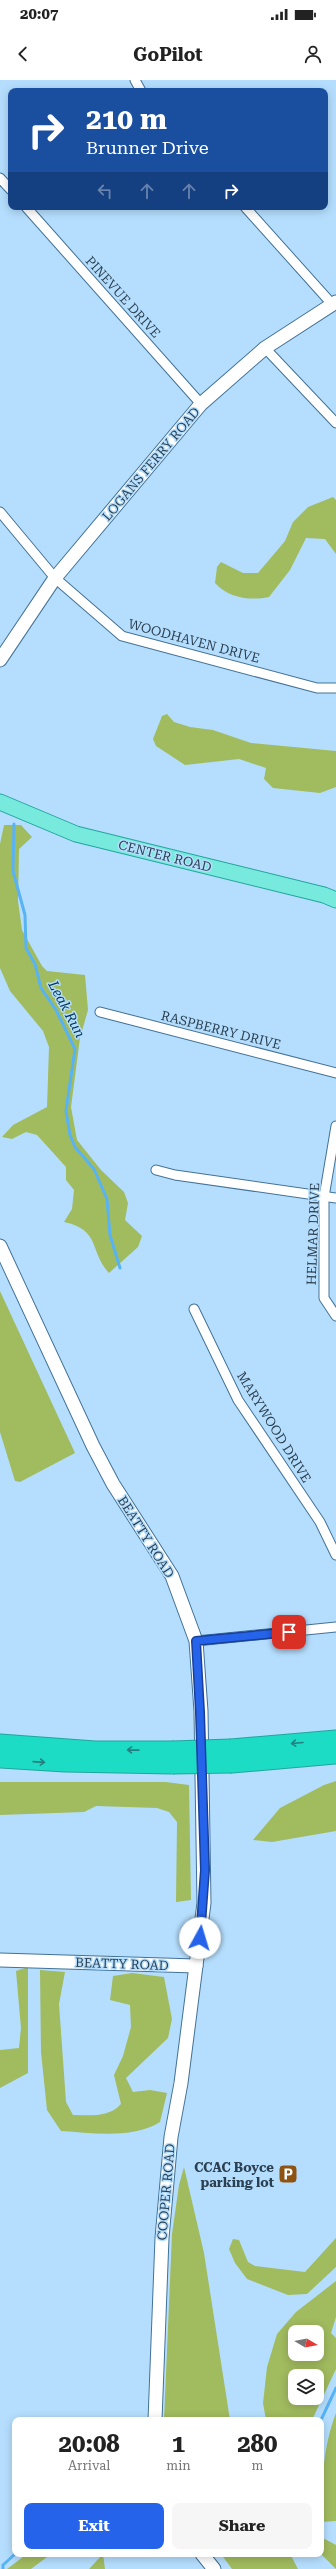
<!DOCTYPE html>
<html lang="en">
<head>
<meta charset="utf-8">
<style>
  :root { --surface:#fff; --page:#f6f6f6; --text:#222; --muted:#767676; --accent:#2563eb }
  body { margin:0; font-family:"Roboto Serif",serif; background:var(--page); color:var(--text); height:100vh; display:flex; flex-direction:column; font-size:15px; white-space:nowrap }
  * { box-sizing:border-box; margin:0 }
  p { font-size:13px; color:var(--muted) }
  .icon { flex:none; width:22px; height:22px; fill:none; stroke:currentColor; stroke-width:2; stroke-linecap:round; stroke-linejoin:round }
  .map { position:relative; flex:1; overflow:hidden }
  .side { position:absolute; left:12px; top:2337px; width:312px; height:140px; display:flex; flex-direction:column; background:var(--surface); border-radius:8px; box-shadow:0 2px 10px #0003 }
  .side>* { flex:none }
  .hud { position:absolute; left:8px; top:8px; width:320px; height:122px; border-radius:8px; box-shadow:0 2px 10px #0003; background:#1a4fa0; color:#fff; overflow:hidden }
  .needle { width:26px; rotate:100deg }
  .fabs { position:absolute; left:288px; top:2245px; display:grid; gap:8px }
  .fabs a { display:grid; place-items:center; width:36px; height:36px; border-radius:8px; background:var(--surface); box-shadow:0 2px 10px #0003; font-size:20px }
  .pin { position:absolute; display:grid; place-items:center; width:34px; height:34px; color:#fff; margin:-17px; border-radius:8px; box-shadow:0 2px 6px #0006 }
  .me { position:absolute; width:44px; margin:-22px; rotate:6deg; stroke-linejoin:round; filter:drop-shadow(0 0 3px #0008) }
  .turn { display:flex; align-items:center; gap:14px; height:84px; padding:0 12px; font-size:18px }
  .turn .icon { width:52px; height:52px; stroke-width:2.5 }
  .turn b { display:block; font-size:28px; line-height:34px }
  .lanes { display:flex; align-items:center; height:38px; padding:0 12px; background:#0003; justify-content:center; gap:20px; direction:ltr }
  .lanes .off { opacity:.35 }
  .eta { display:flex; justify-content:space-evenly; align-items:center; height:68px; text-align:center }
  .eta b { font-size:24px; font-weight:700; line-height:28px }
  .action { display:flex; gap:8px; margin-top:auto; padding:8px 12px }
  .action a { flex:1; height:46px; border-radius:8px; background:var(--accent); color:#fff; font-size:16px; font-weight:700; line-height:46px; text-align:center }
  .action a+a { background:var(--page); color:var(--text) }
  .status { display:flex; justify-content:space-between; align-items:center; height:28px; padding:0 20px; background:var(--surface); direction:ltr }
  .status svg { height:11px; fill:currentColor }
  header { display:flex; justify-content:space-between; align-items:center; height:52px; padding:0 12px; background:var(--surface); font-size:18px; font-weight:700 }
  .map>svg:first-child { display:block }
  .green { fill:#a1bb5f; fill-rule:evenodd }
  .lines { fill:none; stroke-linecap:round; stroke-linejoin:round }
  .stream { stroke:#58b3f4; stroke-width:3 }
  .street-casing { stroke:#427297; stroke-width:11 }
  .secondary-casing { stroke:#427297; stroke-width:15 }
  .primary-casing { stroke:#22a59c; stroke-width:17 }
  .highway-casing { stroke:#22a59c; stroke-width:19 }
  .street { stroke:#fff; stroke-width:9 }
  .secondary { stroke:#fff; stroke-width:13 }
  .primary { stroke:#77eadd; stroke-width:15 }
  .highway { stroke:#1ddcc6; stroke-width:17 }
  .highway-bridge-casing { stroke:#22a59c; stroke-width:19; stroke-linecap:butt }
  .highway-bridge { stroke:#1ddcc6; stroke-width:17 }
  .oneway { stroke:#257e7f }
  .route-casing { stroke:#184099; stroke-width:10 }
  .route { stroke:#2563eb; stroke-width:7 }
  .labels { text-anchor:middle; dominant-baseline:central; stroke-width:3; stroke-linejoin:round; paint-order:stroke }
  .street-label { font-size:13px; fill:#2a3f4f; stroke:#b5defe }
  .poi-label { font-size:13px; font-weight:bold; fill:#2a3f4f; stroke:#b5defe; text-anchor:end }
  .water-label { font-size:14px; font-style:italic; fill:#003453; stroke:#b5defe }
</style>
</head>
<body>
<div class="status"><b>20:07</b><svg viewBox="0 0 49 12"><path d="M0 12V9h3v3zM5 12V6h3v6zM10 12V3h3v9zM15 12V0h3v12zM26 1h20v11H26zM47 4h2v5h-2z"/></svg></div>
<header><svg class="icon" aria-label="back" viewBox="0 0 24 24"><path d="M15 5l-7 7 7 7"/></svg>GoPilot<svg class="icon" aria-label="person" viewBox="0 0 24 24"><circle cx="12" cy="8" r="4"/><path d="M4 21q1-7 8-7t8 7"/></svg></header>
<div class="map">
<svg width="336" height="2489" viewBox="0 0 336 2489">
  <rect width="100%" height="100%" fill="#b5defe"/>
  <!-- green -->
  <g class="green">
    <path d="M333,417l3,3v54l-11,-15 -19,-1 -16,32 -21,27c-19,4 -41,1 -54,-14l2,-16 4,-5 22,11h15l27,-32 8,-19 15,-15z"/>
    <path d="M167,634l7,8 16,5 23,3 38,13 85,8v36l-16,6 -47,-5 -9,-9 2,-11 -27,-9 -54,6 -29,-19 -3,-7 9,-23z"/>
    <path d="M4,745h17l11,12 -13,12 -1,52 4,29 20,36 5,5 38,4 3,35 -8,28 -9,69 6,33 24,30 23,22 4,11 -3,17 17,16 -4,11 -29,26c-20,-22 -8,-43 -45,-51l8,-13 2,-19 -8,-10v-13l-29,-32 -11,-3 -14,7 -10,-2 11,-12 34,-18 2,-60 -6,-16 -33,-40 -10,-23v-124z"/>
    <path d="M0,1211l75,162 -55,29 -5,-1 -15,-49z"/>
    <path d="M336,1701v50l-64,11 -19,-2 27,-32 44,-23z"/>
    <path d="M0,1702h166l23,3 2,115 -15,2 1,-80 -8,-10 -12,-4 -61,-2 -12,6 -84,3z"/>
    <path d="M28,1887v106l-28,15v-38l19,-2 2,-20 -5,-57z"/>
    <path d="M40,1890l25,2 -6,32 7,98 7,13c16,0 36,3 48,-11l-7,-29 9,-19 8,-29 -1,-22 -20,-5 3,-24 19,-3 32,4 8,42 -4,19 -42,40 7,14 17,-2 17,3 -7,29c-27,17 -67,11 -99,9l-14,-21 -6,-58z"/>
    <path d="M184,2087l20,86 26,167h-66l8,-186 7,-49z"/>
    <path d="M336,2158v29l-29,27 -19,1 -41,-16 -12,-16 -6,-14 4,-10 6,1 9,22 7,4 50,6z"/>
    <path d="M336,2201v36l-5,16 5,5v31l-24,51h-46l-3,-17 4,-36 10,-33 19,-22zM295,2252h22v22h-22zM295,2296h22v22h-22z"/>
    <path d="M336,2333v108l-15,1c0,-36 2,-76 15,-109z"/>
    <path d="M321,2457l15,8v24l-15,-15z"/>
    <path d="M27,2474h24l-20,15h-24z"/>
    <path d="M103,2474l2,15h-16z"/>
    <path d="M221,2474h69l8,15h-66z"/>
  </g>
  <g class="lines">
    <!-- stream -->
    <g class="stream">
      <path d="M14,744l-1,47 12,44 1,33 9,16 6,24 15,22 19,39 -9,62 4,24 5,12 19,22 13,30 3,36 10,33"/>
      <path d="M321,2340l15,-32"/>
      <path d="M3,2489v-4l12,-11"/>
    </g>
    <defs>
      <g id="street">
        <path d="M135,0l6,11"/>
        <path d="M0,98l11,12"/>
        <path d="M26,127l175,197"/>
        <path d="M245,127l87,97"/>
        <path d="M265,268l71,75"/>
        <path d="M0,432l55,66 67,58 195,52h19"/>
        <path d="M100,932l236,61"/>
        <path d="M336,1046l-12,71v101l12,18"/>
        <path d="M156,1090l19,5 161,23"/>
        <path d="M194,1229l44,91 82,122 16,33"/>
        <path d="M196,1561l140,-14"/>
      </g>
      <g id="secondary">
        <path d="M0,580l55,-82 146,-174 64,-56 71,-46"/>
        <path d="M0,1166l93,200 20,38 59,92 24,65 5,70 3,192 -23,180 -10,54 -9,101 -7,182"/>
        <path d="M0,1880l196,6"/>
        <path d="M202,2474l12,15"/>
      </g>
      <path id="primary" d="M0,722l76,32 248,61 12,5"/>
      <g id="highway">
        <path d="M0,1663l95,7h77"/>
        <path d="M231,1668l105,-9"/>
        <path d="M0,1679l65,4 108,2"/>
        <path d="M232,1684l104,-9"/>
      </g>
    </defs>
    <!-- street casing -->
    <use href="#street" class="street-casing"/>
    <!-- secondary casing -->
    <use href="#secondary" class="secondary-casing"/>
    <!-- primary casing -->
    <use href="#primary" class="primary-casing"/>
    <!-- highway casing -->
    <use href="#highway" class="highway-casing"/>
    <!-- street -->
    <use href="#street" class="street"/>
    <!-- secondary -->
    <use href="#secondary" class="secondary"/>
    <!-- primary -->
    <use href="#primary" class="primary"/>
    <!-- highway -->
    <use href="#highway" class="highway"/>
    <defs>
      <g id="highway-bridge">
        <path d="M172,1670l59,-2"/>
        <path d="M173,1685l59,-1"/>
      </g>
    </defs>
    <!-- highway-bridge casing -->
    <use href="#highway-bridge" class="highway-bridge-casing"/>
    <!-- highway-bridge -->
    <use href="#highway-bridge" class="highway-bridge"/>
  </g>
  <!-- one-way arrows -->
  <defs><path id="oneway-shaft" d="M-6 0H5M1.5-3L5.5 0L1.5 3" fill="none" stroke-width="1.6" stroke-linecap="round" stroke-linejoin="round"/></defs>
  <g class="oneway">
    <use href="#oneway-shaft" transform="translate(297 1663) rotate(175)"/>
    <use href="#oneway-shaft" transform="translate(133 1670) rotate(-179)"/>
    <use href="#oneway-shaft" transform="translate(39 1682) rotate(4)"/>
  </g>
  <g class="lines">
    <defs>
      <path id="route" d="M200,1858l5,-68 -5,-158 -4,-71 93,-9"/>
    </defs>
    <!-- route casing -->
    <use href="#route" class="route-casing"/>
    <!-- route -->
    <use href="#route" class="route"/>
  </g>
  <!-- icons -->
  <defs>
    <symbol id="parking-square" viewBox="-11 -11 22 22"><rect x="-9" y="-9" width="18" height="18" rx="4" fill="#8e5310" stroke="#b5defe"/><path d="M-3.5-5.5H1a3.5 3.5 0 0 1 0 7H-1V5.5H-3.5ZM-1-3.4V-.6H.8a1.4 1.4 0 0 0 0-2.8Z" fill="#fff"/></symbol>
  </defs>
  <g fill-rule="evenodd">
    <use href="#parking-square" x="277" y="2083" width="22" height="22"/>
  </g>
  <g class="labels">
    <!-- street labels -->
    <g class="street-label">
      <text transform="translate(123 217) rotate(48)">PINEVUE DRIVE</text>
      <text transform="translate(151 384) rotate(-50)">LOGANS FERRY ROAD</text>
      <text transform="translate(194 561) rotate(15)">WOODHAVEN DRIVE</text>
      <text transform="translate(165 776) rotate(14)">CENTER ROAD</text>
      <text transform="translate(221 950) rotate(14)">RASPBERRY DRIVE</text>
      <text transform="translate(313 1154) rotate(-88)">HELMAR DRIVE</text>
      <text transform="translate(274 1347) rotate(58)">MARYWOOD DRIVE</text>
      <text transform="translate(146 1457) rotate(58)">BEATTY ROAD</text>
      <text transform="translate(122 1884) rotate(2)">BEATTY ROAD</text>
      <text transform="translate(166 2112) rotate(-85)">COOPER ROAD</text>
    </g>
    <!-- poi labels -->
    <g class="poi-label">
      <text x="274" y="2087">CCAC Boyce<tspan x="274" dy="15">parking lot</tspan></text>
    </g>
    <!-- water labels -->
    <g class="water-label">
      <text transform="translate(67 929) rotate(62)">Leak Run</text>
    </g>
  </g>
</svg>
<div class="fabs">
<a><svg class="needle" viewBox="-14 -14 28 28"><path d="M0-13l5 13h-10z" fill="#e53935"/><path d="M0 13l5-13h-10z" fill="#767676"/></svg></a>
<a><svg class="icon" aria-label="layers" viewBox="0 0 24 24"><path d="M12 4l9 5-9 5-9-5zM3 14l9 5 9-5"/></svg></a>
</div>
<div class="pin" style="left:289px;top:1552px;background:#d93025"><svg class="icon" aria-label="arrive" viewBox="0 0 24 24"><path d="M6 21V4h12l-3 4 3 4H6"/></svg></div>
<svg class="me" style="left:200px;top:1858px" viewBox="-20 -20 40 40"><circle r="19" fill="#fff"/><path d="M0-13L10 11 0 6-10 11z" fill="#2563eb"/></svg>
<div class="hud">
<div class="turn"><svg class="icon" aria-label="right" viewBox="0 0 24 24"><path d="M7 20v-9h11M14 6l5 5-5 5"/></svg><div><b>210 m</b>Brunner Drive</div></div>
<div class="lanes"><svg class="icon off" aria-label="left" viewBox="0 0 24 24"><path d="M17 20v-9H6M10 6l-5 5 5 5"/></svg><svg class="icon off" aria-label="ahead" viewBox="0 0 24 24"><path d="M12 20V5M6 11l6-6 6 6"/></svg><svg class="icon off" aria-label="ahead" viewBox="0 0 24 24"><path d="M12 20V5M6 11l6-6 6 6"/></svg><svg class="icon" aria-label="right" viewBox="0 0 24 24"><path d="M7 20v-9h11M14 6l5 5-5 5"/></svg></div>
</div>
<section class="side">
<div class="eta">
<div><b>20:08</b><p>Arrival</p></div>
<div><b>1</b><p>min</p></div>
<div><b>280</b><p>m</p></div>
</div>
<div class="action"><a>Exit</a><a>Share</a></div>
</section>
</div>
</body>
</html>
